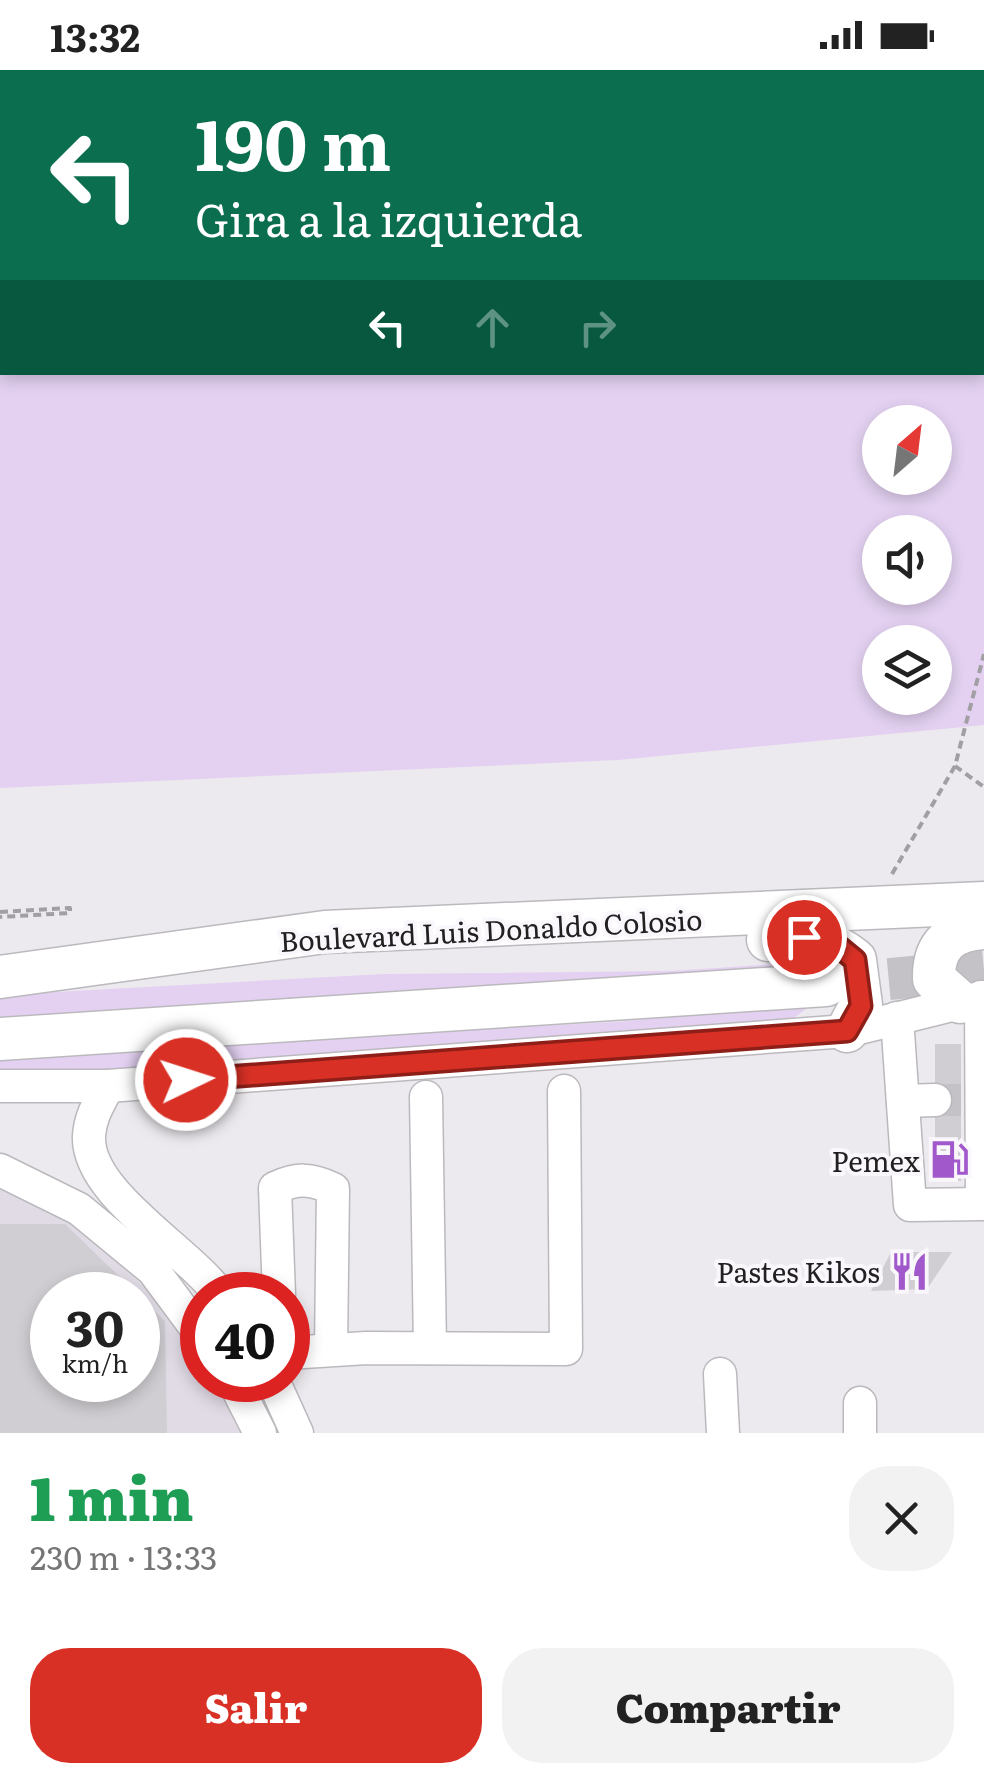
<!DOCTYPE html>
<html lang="es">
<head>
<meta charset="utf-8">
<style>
  :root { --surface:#fff; --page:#f2f2f2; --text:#222; --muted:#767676; --accent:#d93025 }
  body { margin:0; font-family:Literata,serif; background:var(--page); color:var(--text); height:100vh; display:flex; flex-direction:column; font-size:38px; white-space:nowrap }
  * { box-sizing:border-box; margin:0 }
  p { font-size:32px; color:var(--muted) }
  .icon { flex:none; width:55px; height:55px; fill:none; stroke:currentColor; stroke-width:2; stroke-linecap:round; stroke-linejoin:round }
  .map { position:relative; height:1363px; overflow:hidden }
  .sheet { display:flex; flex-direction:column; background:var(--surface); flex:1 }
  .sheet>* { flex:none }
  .banner { position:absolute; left:0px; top:0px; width:985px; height:305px; box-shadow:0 5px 15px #0003; background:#0b6e4f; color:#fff; overflow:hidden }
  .needle { width:65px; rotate:28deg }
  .tools { position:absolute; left:862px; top:335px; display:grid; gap:20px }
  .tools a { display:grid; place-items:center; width:90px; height:90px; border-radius:50%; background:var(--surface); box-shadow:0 5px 15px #0003; font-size:50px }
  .speed { position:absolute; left:30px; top:1202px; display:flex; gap:20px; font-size:50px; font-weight:700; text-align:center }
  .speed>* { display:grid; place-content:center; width:130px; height:130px; border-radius:50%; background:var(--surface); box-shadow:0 5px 15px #0003; line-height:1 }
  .speed small { font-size:25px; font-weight:400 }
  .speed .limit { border:15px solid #d22; background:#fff; color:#111 }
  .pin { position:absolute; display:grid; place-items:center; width:85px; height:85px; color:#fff; margin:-42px; border:5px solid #fff; border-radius:50%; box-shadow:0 2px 10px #0007 }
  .me { position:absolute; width:110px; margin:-55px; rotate:86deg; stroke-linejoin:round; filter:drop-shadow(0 0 8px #0008) }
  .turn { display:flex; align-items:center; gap:35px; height:210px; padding:0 30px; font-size:45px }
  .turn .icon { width:130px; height:130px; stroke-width:2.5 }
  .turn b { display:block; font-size:70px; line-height:85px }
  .lanes { display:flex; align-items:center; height:95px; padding:0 30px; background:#0003; justify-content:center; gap:50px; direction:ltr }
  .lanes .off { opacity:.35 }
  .round { display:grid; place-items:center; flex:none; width:105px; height:105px; border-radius:40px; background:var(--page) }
  .head { display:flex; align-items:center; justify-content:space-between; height:170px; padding:0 30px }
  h1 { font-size:60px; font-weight:800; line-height:75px; color:#1e9e55 }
  .primary-button { display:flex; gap:20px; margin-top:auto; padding:20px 30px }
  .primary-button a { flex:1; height:115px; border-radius:40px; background:var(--accent); color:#fff; font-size:40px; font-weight:800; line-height:115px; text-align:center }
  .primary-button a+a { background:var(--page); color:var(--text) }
  .status { display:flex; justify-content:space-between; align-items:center; height:70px; padding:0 50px; background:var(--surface); direction:ltr }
  .status svg { height:28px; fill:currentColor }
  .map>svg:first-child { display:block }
  .built { fill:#e1dbe6; fill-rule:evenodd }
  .green { fill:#e4d1f2; fill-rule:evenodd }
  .building { fill:#d0ced2; fill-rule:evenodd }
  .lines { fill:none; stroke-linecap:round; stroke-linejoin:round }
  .minor-tunnel { stroke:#c4c2c6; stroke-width:32; stroke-dasharray:32 16; stroke-linecap:butt }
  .major-tunnel { stroke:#c4c2c6; stroke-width:42; stroke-dasharray:42 21; stroke-linecap:butt }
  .minor-casing { stroke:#bbb9bd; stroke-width:35 }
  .major-casing { stroke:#bbb9bd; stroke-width:45 }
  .path { stroke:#a19fa3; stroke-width:4; stroke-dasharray:8 5; stroke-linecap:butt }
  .minor { stroke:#fff; stroke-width:32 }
  .major { stroke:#fff; stroke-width:42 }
  .route-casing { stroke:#8d1f18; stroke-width:25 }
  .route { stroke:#d93025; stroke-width:18 }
  .labels { text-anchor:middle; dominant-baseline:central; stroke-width:8; stroke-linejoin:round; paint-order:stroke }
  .street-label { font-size:28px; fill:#212122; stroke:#faf7fc }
  .poi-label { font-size:28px; fill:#212122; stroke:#faf7fc; text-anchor:end }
</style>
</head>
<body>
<div class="status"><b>13:32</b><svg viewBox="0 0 49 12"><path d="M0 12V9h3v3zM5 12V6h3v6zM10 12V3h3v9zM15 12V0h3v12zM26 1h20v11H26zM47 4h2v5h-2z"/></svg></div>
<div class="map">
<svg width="984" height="1363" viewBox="0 0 984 1363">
  <rect width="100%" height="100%" fill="#edeaef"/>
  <!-- built -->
  <path class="built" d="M0,1110l70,39 97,89 35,46v26h14l26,53h-242zM52,1225h86v85h-86z"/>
  <!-- green -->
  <g class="green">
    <path d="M0,0h984v655l-366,35 -618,28zM2,2h980v300h-980zM880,352h55v56h-55zM880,462h55v56h-55zM880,572h55v56h-55z"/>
    <path d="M806,892l8,3 -814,57v-27l384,-21 287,-3z"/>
    <path d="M814,933l-39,29 -459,32 -316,10v-20l615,-32z"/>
  </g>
  <!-- building -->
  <g class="building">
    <rect x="935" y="974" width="26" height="137"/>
    <path d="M0,1154h65l100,97 2,112h-167zM52,1225h86v85h-86z"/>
    <path d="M891,1182h61l-25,37 -56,2z"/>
  </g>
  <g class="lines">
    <!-- minor-tunnel -->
    <path class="minor-tunnel" d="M935,1030h26"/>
    <!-- major-tunnel -->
    <path class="major-tunnel" d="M826,915l158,-15"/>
    <defs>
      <g id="minor">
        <path d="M897,948l13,187 72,-1 -1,-207"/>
        <path d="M0,1016h108l739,-55 137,-34"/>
        <path d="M108,1016c-9,17 -18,31 -19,50 -3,57 100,115 131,159"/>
        <path d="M426,1027l4,251"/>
        <path d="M903,1031l32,-1"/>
        <path d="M0,1100l79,39 74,61 49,66"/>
        <path d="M279,1225l-4,-107c22,-10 36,-10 58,1l-2,160"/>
        <path d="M288,1283l78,-5 200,1 -2,-258"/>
        <path d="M720,1304l3,59"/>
        <path d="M233,1310l27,53"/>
        <path d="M273,1310l24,53"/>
        <path d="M860,1363v-30"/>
      </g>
      <g id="major">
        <path d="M768,870c36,-3 59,-3 87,20l6,45 -14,26"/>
        <path d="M0,907l325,-45 659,-29"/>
        <path d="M960,932l-26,-23c-1,-34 17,-49 50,-51"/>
        <path d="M0,969l826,-54"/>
      </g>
    </defs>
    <!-- minor casing -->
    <use href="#minor" class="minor-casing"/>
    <!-- major casing -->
    <use href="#major" class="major-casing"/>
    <!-- path -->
    <g class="path">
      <path d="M955,696l29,21"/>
      <path d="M892,804l63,-108 29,-112"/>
      <path d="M0,842l70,-4v5l-70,4"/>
    </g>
    <!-- minor -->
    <use href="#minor" class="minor"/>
    <!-- major -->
    <use href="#major" class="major"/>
  </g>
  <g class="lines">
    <defs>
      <path id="route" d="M186,1010l661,-49 14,-25 -6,-46 -22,-18 -29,-5"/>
    </defs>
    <!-- route casing -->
    <use href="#route" class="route-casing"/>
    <!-- route -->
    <use href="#route" class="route"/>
  </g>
  <!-- icons -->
  <defs>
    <symbol id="fuel-bare" viewBox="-9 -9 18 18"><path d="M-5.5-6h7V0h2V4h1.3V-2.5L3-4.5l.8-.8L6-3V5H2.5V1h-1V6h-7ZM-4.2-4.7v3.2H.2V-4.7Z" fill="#a158cb" stroke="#faf7fc" stroke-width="2.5" paint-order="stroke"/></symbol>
    <symbol id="restaurant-bare" viewBox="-9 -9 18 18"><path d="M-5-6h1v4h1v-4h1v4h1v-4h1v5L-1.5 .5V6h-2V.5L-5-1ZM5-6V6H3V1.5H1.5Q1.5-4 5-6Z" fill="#a158cb" stroke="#faf7fc" stroke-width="2.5" paint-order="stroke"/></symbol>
  </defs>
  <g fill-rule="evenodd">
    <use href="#fuel-bare" x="922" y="1062" width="55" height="55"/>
    <use href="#restaurant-bare" x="882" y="1174" width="55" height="55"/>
  </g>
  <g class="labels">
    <!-- street labels -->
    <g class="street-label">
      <text transform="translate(491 859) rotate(-3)">Boulevard Luis Donaldo Colosio</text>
    </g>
    <!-- poi labels -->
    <g class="poi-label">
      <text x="920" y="1090">Pemex</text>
      <text x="880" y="1201">Pastes Kikos</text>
    </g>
  </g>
</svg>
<div class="tools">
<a><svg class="needle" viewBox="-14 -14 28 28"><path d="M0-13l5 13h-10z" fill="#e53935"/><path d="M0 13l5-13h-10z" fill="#767676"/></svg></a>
<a><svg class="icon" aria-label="sound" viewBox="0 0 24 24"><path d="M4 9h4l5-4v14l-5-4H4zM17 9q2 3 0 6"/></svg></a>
<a><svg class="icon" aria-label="layers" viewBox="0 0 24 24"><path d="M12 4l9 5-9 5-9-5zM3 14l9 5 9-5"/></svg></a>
</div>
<div class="speed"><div>30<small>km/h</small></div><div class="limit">40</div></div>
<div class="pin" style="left:804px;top:867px;background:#d93025"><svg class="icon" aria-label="arrive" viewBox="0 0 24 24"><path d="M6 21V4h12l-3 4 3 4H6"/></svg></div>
<svg class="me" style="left:186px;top:1010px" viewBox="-20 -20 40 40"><circle r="17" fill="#d93025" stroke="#fff" stroke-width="3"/><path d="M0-11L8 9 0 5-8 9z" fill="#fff"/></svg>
<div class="banner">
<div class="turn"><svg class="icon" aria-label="left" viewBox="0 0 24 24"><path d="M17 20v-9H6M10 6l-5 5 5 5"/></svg><div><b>190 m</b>Gira a la izquierda</div></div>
<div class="lanes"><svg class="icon" aria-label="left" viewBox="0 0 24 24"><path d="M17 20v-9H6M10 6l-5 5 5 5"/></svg><svg class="icon off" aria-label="ahead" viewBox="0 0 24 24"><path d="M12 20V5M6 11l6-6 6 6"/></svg><svg class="icon off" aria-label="right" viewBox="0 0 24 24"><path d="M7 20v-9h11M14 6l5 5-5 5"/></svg></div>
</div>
</div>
<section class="sheet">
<div class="head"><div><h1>1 min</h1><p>230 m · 13:33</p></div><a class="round"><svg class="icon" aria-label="close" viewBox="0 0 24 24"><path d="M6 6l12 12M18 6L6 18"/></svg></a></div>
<div class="primary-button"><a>Salir</a><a>Compartir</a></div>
</section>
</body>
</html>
